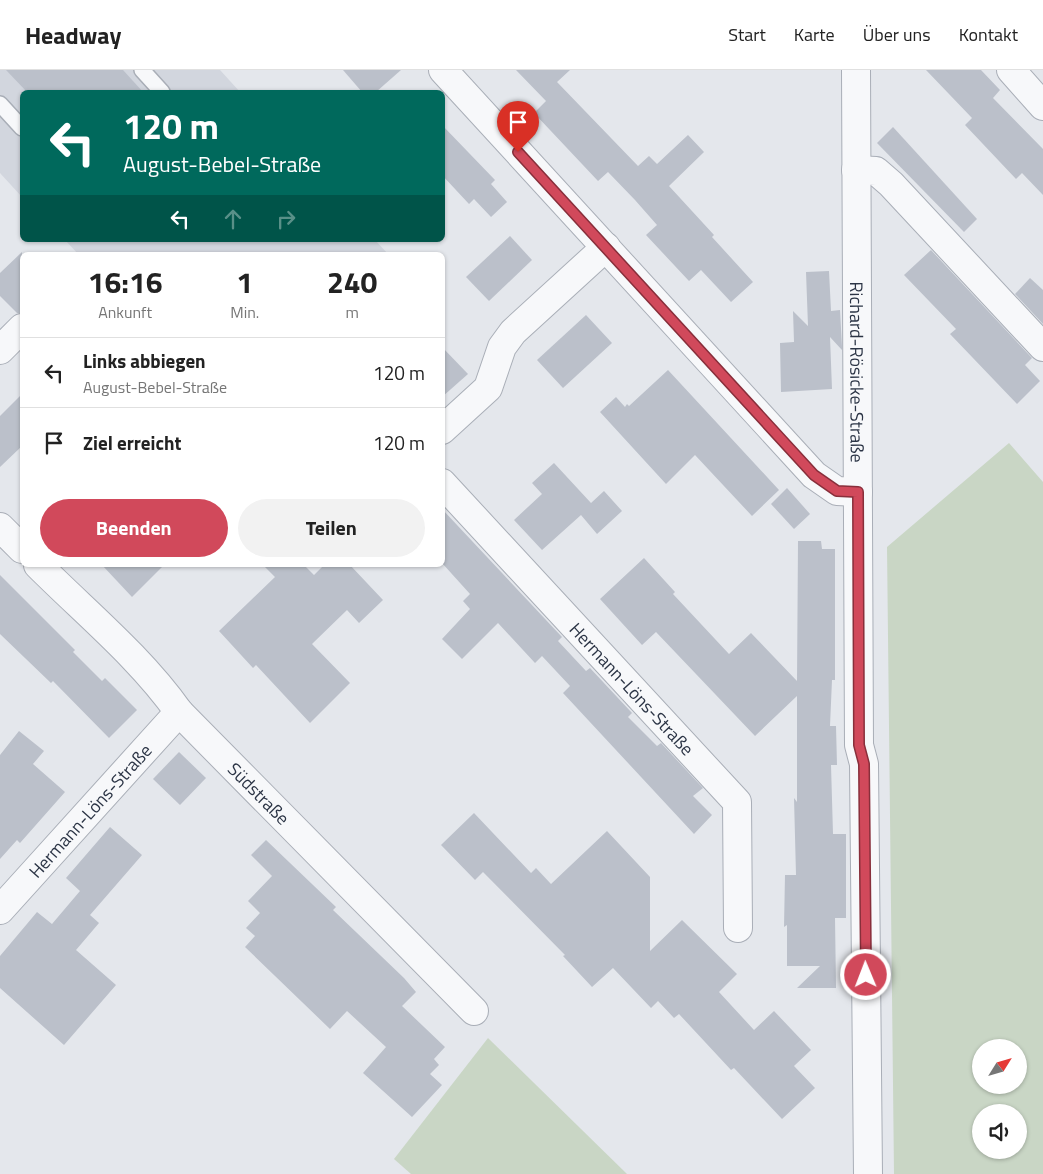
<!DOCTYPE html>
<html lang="de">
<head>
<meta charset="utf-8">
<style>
  :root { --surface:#fff; --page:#f2f2f2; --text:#222; --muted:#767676; --line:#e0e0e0; --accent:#d1495b }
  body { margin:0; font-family:"Titillium Web",sans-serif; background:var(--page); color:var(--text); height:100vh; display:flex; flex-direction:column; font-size:19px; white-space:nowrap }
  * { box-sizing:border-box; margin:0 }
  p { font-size:16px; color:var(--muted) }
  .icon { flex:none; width:28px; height:28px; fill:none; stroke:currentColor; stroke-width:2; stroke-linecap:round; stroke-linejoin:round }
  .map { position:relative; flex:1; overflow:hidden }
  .drawer { position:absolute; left:20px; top:182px; width:425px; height:315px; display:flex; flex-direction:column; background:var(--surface); border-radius:8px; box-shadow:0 1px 4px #0004 }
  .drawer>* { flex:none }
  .hud { position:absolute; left:20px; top:20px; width:425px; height:152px; border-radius:8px; box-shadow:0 1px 4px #0004; background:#00695c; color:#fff; overflow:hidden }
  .needle { width:32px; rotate:53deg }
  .controls { position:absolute; left:972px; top:969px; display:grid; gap:10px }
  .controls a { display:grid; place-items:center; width:55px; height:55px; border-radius:50%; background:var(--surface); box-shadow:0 1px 4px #0004; font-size:25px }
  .pin { position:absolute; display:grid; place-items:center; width:42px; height:42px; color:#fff; margin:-51px -21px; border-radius:50% 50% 50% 0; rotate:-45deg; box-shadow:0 0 5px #0007 }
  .pin .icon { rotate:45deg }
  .me { position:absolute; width:55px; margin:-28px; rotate:359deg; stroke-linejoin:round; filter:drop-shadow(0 0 4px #0008) }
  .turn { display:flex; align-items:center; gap:18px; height:105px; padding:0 20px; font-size:22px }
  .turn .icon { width:65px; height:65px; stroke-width:2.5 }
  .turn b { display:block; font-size:35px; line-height:42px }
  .lanes { display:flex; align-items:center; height:48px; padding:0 20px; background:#0003; justify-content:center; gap:25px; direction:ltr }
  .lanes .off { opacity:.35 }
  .eta { display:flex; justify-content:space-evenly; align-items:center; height:85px; text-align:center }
  .eta b { font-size:30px; font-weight:700; line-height:35px }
  .button { display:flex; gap:10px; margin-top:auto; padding:10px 20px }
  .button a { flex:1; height:58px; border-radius:30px; background:var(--accent); color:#fff; font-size:20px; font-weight:700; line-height:58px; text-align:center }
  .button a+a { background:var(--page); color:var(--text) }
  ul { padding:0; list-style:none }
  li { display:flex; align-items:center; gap:15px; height:70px; padding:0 20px; border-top:1px solid var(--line) }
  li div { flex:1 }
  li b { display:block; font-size:19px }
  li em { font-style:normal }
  header { display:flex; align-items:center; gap:30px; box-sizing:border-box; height:70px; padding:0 25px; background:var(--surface); border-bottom:1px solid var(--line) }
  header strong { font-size:24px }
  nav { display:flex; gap:28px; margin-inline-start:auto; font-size:18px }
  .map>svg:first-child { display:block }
  .built { fill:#d2d6de }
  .green { fill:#c9d6c5; fill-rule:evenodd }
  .building { fill:#bbc0ca }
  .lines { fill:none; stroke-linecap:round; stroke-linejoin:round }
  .lane-casing { stroke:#a9aeb7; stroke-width:18 }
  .street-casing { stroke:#a9aeb7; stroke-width:30 }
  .lane { stroke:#f7f8fa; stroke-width:15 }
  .street { stroke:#f7f8fa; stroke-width:28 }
  .route-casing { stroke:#882f3b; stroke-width:12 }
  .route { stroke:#d1495b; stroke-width:9 }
  .labels { text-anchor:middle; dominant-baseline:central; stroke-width:4.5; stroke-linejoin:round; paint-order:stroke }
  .street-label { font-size:18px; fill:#2b3445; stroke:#f4f6f9 }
</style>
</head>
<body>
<header>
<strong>Headway</strong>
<nav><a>Start</a><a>Karte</a><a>Über uns</a><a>Kontakt</a></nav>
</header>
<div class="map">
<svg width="1043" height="1104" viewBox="0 0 1043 1104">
  <rect width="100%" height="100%" fill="#e4e7ec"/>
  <!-- built -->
  <g class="built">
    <path d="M0,0h220l20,22h-218v105l-22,-24z"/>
    <path d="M65,170h310l14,15h-310z"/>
  </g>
  <!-- green -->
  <g class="green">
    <path d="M1009,373l34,39v692h-149l-7,-627zM981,978h38v37h-38zM981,1042h38v38h-38z"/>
    <path d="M488,968l139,136h-216l-17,-15z"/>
  </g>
  <!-- building -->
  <g class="building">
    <path d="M6,0h117l20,22h-116z"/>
    <path d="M343,0h58l-25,22h-14z"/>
    <path d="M516,0h54l-13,12 81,84 11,-10 8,8 31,-29 16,17 -35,34 45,49 -2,2 41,45 -22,20 -30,-32 -12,11 -43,-46 11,-10 -22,-25 -27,-28 -10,9 -64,-68 12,-12z"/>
    <path d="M926,0h55l19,20 -7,8 50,51v46l-21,-22 -6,6 -51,-54 7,-7z"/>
    <path d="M442,55l53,55 -4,4 16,18 -16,15 -17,-18 -5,5 -27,-29z"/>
    <path d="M893,57l84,92 -13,13 -87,-89z"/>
    <path d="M510,166l22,24 -43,41 -23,-24z"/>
    <path d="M931,180l101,108 -7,7 15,16 -23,23 -67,-70 6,-5 -52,-54z"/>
    <path d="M22,182v61h-5l-17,-17v-23z"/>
    <path d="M829,201l2,40 9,-1 2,37v3l-12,-13 2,52 -51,3 -1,-49 14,-1 -1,-31 15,15 -2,-54z"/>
    <path d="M1030,208l13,12v34l-28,-30z"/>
    <path d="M586,245l26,28 -49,45 -26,-28z"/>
    <path d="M442,277l26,27 -26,23z"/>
    <path d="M668,300l111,120 -27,26 -57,-61 -29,29 -66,-72 16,-15 9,10 2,-3 2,2z"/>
    <path d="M22,324v52l-22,21v-51z"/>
    <path d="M554,393l37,40 13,-12 18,20 -25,23 -16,-19 -39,35 -28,-30 28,-26 -10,-11z"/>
    <path d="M787,418l23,26 -16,15 -23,-25z"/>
    <path d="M442,439l120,128 -4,4 28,30 4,-3 42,45 -4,4 29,29 4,-3 42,45 -10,8 19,19 -18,19 -131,-141 7,-7 -28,-30 -7,7 -37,-40 -36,36 -20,-20 28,-30 -7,-8 7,-7 -28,-31z"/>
    <path d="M798,471h23l1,8h13v131h-3l-2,46h6l1,39h-6l2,69h13v84h-11l1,70h-39l23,-22h-33v-41l-3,2 1,-52h11l-2,-77 3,4v-106l-42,40 -99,-104 -14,13 -42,-46 44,-41 31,34 -2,2 56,60 22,-21 46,48z"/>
    <path d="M102,495h62l-32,32z"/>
    <path d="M263,495h41l10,10 10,-10h26l33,35 -24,23 -12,-13 -35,34 38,39 -40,40 -54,-58 -3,3 -34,-37 56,-54z"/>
    <path d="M0,505l75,75 -2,2 29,29 3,-3 32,32 -28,28 -56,-57 -2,2 -51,-49z"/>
    <path d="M19,661l25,20 -11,13 32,28 -45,51 -3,-3 -17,19v-104z"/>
    <path d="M179,682l27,26 -26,27 -27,-26z"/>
    <path d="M474,743l57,60 5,-5 15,16 56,-53 43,46v74l32,-31 55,54 -18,18 35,38 20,-19 37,39 -17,16 21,22 -33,31 -48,-51 -3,2 -52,-56 -5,4 -16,-17 -7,7 -38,-40 -21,19 -29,-31 2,-1 -82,-83 -8,8 -34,-35z"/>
    <path d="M110,757l32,28 -52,60 9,8 -23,27 40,35 -52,60 -64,-57v-32l37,-44 15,12 28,-33 -14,-13z"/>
    <path d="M266,770l70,67 -3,3 71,68 12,14 -14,14 43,41 -11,12 5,6 -9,9 12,11 -30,32 -49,-44 23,-26 -39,-36 -17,18 -85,-82 10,-11 -9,-8 14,-15 -12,-12 24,-25 -21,-21z"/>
  </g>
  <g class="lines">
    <defs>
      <g id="lane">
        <path d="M142,0l20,22"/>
        <path d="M0,34l22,24"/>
      </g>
      <g id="street">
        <path d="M443,0l371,405 23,16 21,1"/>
        <path id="s1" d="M856,0l3,675 5,19 4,410"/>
        <path d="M1011,0l32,36"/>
        <path d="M856,100l20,1 15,13 152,163"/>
        <path d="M0,280l22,-22"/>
        <path d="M442,360l46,-42 14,-41 11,-15 93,-85"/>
        <path id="s2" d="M442,413l295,319 1,126"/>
        <path d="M0,457l22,22"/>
        <path id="s3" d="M38,495c48,48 102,92 141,147l295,299"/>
        <path id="s4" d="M0,840l179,-198"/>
      </g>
    </defs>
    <!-- lane casing -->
    <use href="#lane" class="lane-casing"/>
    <!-- street casing -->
    <use href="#street" class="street-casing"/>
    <!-- lane -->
    <use href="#lane" class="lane"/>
    <!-- street -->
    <use href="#street" class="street"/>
  </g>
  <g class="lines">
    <defs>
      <path id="route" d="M518,82l296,323 23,16 21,1 1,253 5,19 2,211"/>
    </defs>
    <!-- route casing -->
    <use href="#route" class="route-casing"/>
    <!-- route -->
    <use href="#route" class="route"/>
  </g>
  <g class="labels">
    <!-- street labels -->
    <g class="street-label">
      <text stroke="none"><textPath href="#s1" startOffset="302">Richard-Rösicke-Straße</textPath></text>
      <text stroke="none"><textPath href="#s2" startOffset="280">Hermann-Löns-Straße</textPath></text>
      <text stroke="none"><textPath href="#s3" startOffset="318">Südstraße</textPath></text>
      <text stroke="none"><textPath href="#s4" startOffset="134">Hermann-Löns-Straße</textPath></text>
    </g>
  </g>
</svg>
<div class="controls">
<a><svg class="needle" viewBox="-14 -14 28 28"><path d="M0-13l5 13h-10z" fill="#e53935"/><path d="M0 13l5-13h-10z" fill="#767676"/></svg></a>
<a><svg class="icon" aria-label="sound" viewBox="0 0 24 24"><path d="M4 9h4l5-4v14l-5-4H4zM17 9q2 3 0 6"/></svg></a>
</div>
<div class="pin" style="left:518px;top:82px;background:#d93025"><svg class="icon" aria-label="arrive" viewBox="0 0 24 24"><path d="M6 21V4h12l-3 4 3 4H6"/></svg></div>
<svg class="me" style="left:866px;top:905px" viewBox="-20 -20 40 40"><circle r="17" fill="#d1495b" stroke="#fff" stroke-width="3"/><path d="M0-11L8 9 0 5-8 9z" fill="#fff"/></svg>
<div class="hud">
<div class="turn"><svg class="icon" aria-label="left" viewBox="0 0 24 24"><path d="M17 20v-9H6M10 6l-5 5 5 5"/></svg><div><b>120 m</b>August-Bebel-Straße</div></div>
<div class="lanes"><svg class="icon" aria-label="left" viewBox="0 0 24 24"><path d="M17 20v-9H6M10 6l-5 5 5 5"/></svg><svg class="icon off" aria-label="ahead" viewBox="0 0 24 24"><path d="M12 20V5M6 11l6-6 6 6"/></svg><svg class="icon off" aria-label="right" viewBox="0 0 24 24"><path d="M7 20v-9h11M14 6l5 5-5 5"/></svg></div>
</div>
<section class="drawer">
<div class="eta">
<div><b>16:16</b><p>Ankunft</p></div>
<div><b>1</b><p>Min.</p></div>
<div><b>240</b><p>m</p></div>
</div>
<ul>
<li><svg class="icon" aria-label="left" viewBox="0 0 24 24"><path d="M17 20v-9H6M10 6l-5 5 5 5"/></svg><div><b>Links abbiegen</b><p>August-Bebel-Straße</p></div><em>120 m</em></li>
<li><svg class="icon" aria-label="arrive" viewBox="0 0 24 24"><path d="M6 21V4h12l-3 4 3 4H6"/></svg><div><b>Ziel erreicht</b></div><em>120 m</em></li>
</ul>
<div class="button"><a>Beenden</a><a>Teilen</a></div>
</section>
</div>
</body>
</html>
